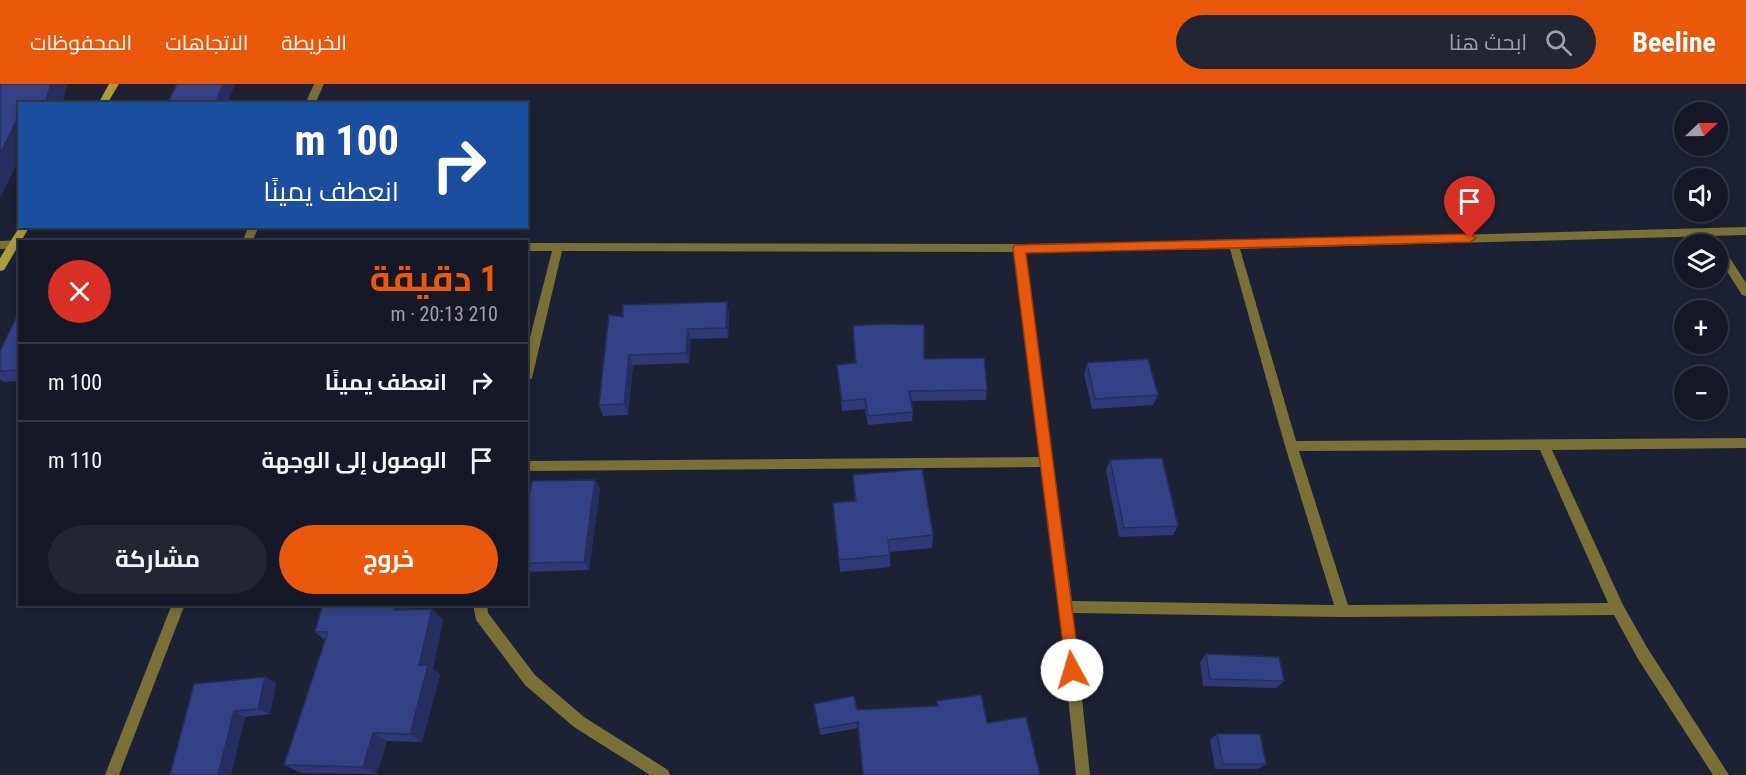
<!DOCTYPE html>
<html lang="ar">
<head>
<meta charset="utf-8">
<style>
  :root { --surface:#151927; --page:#222633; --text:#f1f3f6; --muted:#9da0a7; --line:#343844; --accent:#ea580c }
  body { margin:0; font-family:"Roboto Condensed",Cairo,sans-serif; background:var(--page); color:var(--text); direction:rtl; height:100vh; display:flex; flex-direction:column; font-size:22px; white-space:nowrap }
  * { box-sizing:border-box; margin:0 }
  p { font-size:20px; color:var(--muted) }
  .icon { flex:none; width:33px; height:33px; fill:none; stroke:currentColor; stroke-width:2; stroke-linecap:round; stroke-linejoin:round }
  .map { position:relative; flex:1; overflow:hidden; direction:ltr }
  .drawer { position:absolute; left:18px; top:156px; width:510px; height:366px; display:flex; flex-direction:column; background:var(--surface); border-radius:0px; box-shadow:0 3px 9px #0003,0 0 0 2px var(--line); direction:rtl }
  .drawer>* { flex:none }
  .hud { position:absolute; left:18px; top:18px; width:510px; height:126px; border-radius:0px; box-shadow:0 3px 9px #0003,0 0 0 2px var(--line); direction:rtl; background:#1a4fa0; color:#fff; overflow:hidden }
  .needle { width:39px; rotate:68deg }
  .tools { position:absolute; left:1674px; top:18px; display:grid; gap:12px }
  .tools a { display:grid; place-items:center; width:54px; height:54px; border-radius:50%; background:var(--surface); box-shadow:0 3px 9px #0003,0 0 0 2px var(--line); font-size:30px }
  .pin { position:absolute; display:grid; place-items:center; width:51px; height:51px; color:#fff; margin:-62px -26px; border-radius:50% 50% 50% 0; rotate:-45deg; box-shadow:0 0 6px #0007 }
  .pin .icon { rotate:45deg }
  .me { position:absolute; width:66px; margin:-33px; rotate:354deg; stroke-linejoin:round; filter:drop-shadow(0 0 4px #0008) }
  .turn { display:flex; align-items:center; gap:21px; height:126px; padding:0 30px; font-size:27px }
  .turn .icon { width:78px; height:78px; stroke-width:2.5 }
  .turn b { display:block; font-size:42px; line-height:51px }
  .round { display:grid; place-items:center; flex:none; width:63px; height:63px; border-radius:32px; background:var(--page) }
  .overview { display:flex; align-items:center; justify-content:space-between; height:102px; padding:0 30px }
  h1 { font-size:36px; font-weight:700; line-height:45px; color:var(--accent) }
  .primary-button { display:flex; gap:12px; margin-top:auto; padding:12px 30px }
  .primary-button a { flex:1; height:69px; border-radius:36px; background:var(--accent); color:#fff; font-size:24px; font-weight:700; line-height:69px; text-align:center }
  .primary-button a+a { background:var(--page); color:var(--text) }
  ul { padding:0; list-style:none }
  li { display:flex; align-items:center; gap:18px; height:78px; padding:0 30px; border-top:2px solid var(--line) }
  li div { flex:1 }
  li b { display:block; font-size:22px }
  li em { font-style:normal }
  header { display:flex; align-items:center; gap:36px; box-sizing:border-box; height:84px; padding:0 30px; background:var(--accent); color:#fff }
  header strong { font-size:28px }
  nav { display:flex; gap:33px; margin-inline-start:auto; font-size:21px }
  .search { width:420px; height:54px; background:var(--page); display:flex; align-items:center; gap:15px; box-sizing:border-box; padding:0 21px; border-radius:33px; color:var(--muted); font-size:22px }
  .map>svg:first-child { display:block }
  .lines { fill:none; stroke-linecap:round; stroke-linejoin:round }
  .street { fill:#787036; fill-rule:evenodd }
  .secondary { fill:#aa9c38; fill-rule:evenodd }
  .wall { fill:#2e3874 }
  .shaded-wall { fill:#252e5e }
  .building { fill:#354187; stroke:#252e5e; stroke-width:1.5 }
  .route { fill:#ea580c; stroke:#983908; stroke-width:1.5 }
</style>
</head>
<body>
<header>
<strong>Beeline</strong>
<div class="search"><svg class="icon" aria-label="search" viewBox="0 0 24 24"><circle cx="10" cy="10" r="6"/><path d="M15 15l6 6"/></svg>ابحث هنا</div>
<nav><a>الخريطة</a><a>الاتجاهات</a><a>المحفوظات</a></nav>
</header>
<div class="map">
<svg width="1746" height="691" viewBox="0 0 1746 691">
  <rect width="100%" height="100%" fill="#1c2134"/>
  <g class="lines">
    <!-- street -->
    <g class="street">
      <path d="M314,0h10l-9,20h-10z"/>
      <path d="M249,142h10l-7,16h-10z"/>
      <path d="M1746,143v8l-506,14 56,192 450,-3v10l-194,2 71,155 25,44 81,126h-16l-75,-116 -24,-44 -271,2 -270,-4 17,162h-14l-17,-168 -17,-140 -516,4v-10l514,-4 -26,-205 -452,-1 -30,127 -6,5v-30l26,-102h-26v-8l493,1 215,-3zM1230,165l55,197 49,159 -262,-4 -47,-349zM1540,366l68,153 -260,2 -49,-154z"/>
      <path d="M20,156l4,2h-4v6l-20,1v-8z"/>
      <path d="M1718,161l4,1 24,37v13l-4,-1 -24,-38z"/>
      <path d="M172,520h13l-66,171h-14z"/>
      <path d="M473,520h14l1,9 47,62 49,42 84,53 2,5h-20l-76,-48 -49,-42 -49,-65z"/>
    </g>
    <!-- secondary -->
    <g class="secondary">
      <path d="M109,0h10l-12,20h-9z"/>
      <path d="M20,142h10l-26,44 -4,1v-13z"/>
    </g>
  </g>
  <!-- wall -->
  <g class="wall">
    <path d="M727,218l2,11 -1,25 -37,1 -2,24 -56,2 -5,50 -25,1 -4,-11 24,-88z"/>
    <path d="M20,232v65l-17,1 -3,-3v-28z"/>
    <path d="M853,242l134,64 -1,10 -75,1 2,11 -1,9 -44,4 -3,-16 -23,2 -5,-46 18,-2z"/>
    <path d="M1087,279l71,32 -5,10 -61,4 -8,-35z"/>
    <path d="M1110,376l68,66 -5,9 -54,2 -13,-67z"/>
    <path d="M853,391l80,60 -1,13 -42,4v15l-50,5 -7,-69 22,-2z"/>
    <path d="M595,396l5,9 -11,81 -63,2v-58z"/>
    <path d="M323,520h87l-1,6 23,-1 11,11 -10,49 7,6 -18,67 -35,-1 -10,33 -76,-1 -17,-8 41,-125 -10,-8z"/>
    <path d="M1206,570l78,27 -8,7 -73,-2 -3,-24z"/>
    <path d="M265,593l11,6 -6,31 -25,3 -14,58h-61z"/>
    <path d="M937,617l50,22 53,52 -182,-47 -38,7 -6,-31 43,6 80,-4z"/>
    <path d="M1217,650l49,30 -8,5h-43l-5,-29z"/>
  </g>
  <!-- shaded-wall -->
  <g class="shaded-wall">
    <path d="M51,0h17l-6,20h-17z"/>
    <path d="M223,0h12l-8,20h-11l-1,-1z"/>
    <path d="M20,30v43l-20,42v-45z"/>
    <path d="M727,218l2,11 -1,25 -2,-10z"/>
    <path d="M688,245l3,10 -2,24 -3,-10z"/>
    <path d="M629,271l4,10 -5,50 -4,-11z"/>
    <path d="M595,396l5,9 -11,81 -5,-8z"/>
    <path d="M395,520h15l-4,17 -12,-11z"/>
    <path d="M432,525l11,11 -10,49 7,6 -18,67 -12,-8 9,-69z"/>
    <path d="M265,593l11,6 -6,31 -12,-5z"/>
    <path d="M234,627l11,6 -14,58h-13z"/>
    <path d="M373,649l14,8 -10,33 -14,-7z"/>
  </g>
  <!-- building -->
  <g class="building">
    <path d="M0,0h51l-6,20h-25v10l-20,40z"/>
    <path d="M177,0h46l-8,19 -48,1z"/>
    <path d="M727,218l-1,26 -38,1 -2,24 -57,2 -5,49 -25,1 10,-90 14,2v-12z"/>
    <path d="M17,232h3v54l-20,1v-20z"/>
    <path d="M882,240l42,1v34l60,-1 3,32 -78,1 4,21 -45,4 -3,-17 -23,2 -5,-36 19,-2 -3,-37z"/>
    <path d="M1148,275l10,36 -63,4 -8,-36z"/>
    <path d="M1162,374l16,68 -54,2 -14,-68z"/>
    <path d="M922,385l11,66 -45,5 2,15 -51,5 -6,-57 23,-2 -3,-26z"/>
    <path d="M595,396l-11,82 -58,1v-49l6,-33z"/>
    <path d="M323,520h72l-1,6 38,-1 -13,56h9l-18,69 -37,-1 -10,34 -79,-2 44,-133h-13z"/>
    <path d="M1206,570l73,3 5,24 -74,-2z"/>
    <path d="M265,593l-7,32 -24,2 -16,64h-48l24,-91z"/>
    <path d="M981,611l6,28 39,-6 14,58h-177l-5,-53 -39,7 -5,-25 40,-8 3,14 81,-4 -1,-5z"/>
    <path d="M1217,650h43l6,30h-43z"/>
  </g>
  <!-- route -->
  <path class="route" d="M1470,150l6,4 -6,4 -444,11 54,417 -2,6 -6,2 -5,-2 -54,-428 2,-3z"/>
</svg>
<div class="tools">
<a><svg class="needle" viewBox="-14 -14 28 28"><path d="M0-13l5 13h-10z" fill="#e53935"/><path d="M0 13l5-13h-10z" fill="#9da0a7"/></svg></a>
<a><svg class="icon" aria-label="sound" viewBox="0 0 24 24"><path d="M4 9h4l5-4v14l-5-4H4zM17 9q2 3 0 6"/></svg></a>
<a><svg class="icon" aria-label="layers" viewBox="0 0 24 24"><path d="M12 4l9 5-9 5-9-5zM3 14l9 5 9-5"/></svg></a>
<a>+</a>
<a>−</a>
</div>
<div class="pin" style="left:1470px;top:154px;background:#d93025"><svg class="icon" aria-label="arrive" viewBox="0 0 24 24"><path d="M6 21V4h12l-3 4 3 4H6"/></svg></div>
<svg class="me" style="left:1072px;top:586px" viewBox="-20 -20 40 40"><circle r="19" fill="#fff"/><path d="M0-13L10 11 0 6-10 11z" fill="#ea580c"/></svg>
<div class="hud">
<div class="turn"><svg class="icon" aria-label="right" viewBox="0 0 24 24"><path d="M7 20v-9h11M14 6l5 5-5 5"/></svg><div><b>100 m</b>انعطف يمينًا</div></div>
</div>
<section class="drawer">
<div class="overview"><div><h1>1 دقيقة</h1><p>210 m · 20:13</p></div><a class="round" style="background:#d93025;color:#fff"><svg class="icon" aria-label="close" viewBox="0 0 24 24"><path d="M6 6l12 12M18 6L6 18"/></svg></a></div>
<ul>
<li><svg class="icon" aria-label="right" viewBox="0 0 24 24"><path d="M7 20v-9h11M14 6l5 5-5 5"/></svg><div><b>انعطف يمينًا</b></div><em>100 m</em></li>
<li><svg class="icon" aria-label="arrive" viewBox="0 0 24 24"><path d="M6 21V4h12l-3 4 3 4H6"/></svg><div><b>الوصول إلى الوجهة</b></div><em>110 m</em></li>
</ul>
<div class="primary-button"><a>خروج</a><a>مشاركة</a></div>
</section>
</div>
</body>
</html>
